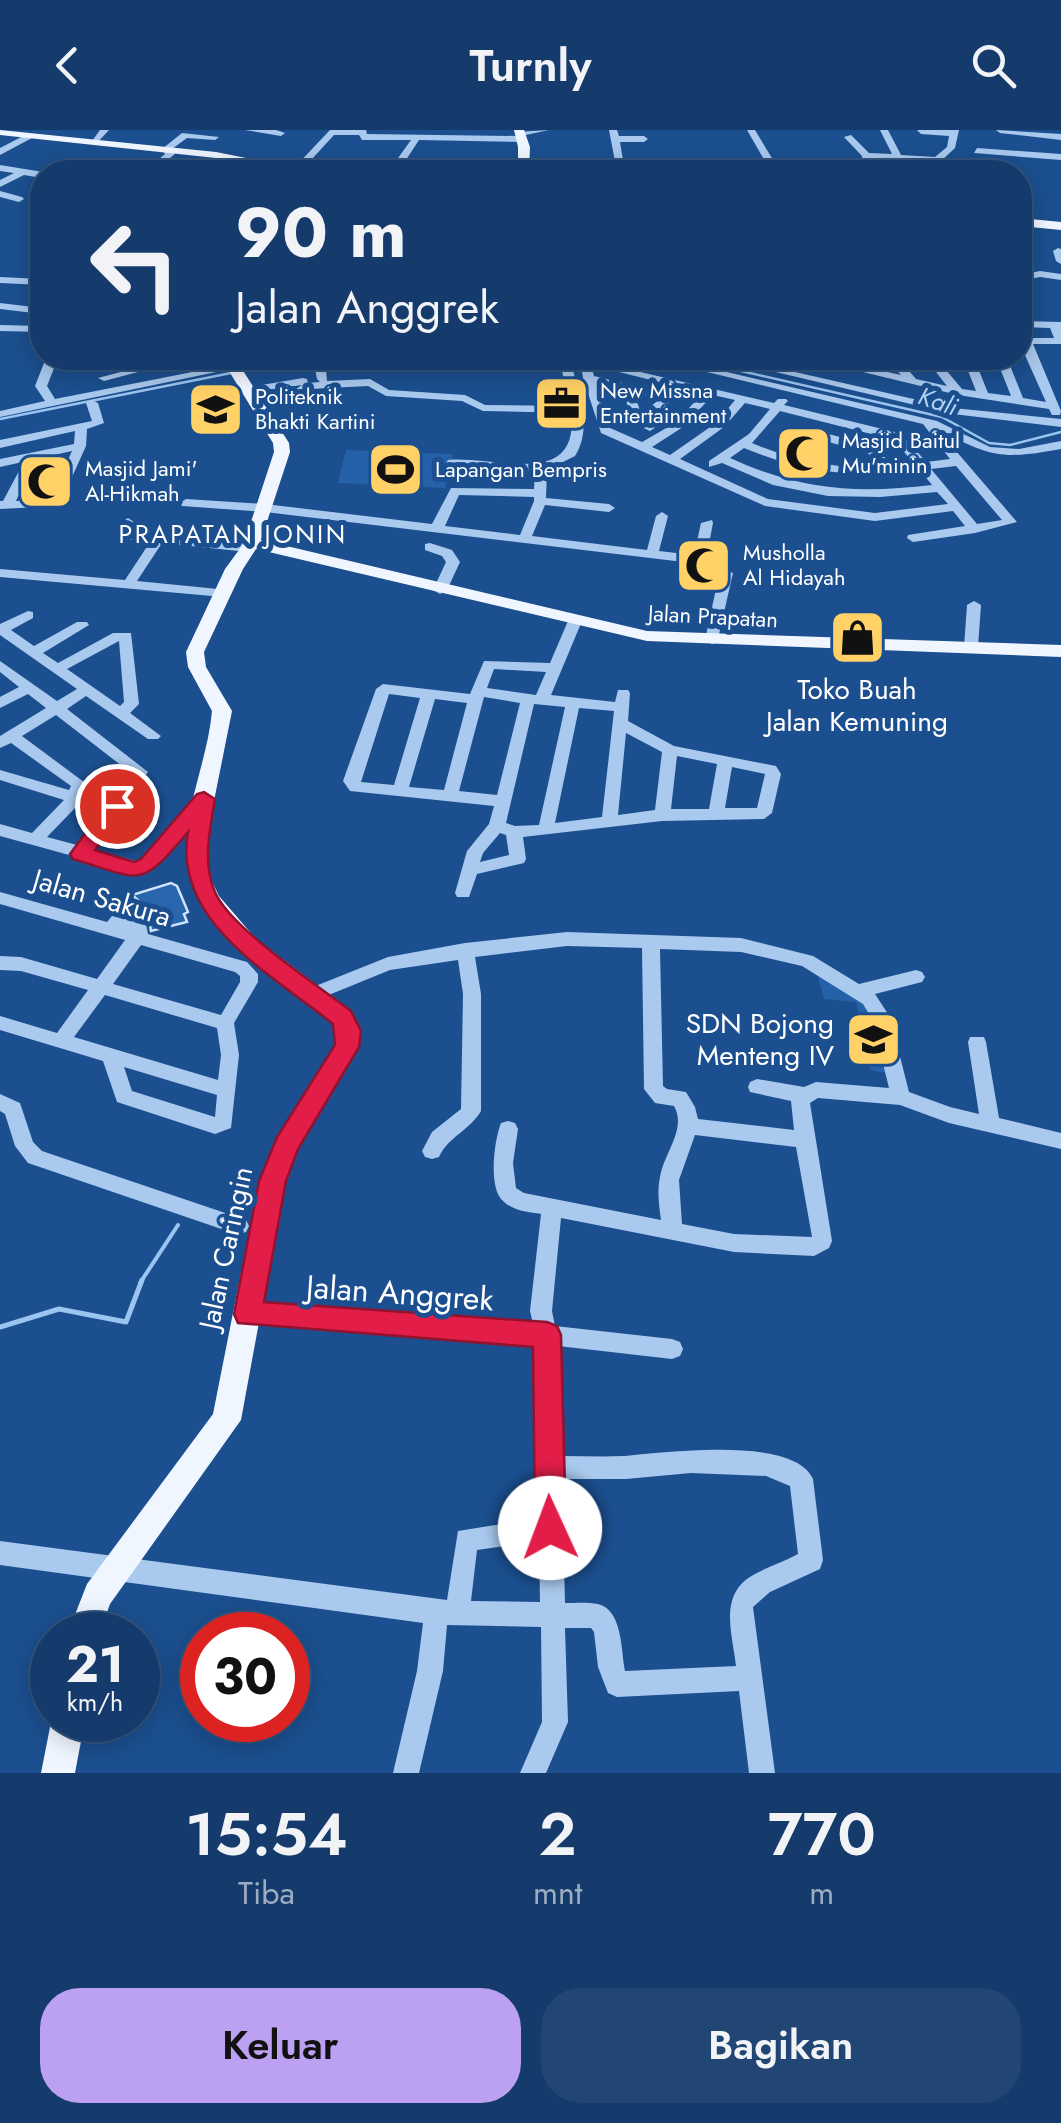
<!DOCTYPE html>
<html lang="id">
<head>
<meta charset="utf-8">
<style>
  :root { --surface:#143b6b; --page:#214673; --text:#f1f3f6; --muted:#9dadc1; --line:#33557e; --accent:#bca0f2 }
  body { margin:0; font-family:Jost,sans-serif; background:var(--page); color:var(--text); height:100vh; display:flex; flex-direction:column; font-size:38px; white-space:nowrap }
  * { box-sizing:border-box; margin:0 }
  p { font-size:32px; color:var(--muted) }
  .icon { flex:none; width:55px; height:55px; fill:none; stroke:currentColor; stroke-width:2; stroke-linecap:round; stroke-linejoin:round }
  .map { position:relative; height:1643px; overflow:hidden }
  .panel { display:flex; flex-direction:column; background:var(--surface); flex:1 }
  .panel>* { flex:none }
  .hud { position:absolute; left:30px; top:30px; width:1002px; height:210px; border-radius:40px; box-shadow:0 5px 25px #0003,0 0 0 2px var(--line); background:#143b6b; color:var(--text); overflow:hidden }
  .speed { position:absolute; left:30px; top:1482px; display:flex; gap:20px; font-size:50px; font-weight:700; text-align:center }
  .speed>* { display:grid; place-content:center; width:130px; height:130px; border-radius:50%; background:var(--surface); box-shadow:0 5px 25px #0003,0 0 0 2px var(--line); line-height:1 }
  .speed small { font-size:25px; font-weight:400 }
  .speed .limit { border:15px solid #d22; background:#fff; color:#111 }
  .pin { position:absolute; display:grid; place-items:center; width:85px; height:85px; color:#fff; margin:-42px; border:5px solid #fff; border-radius:50%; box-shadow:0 2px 10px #0007 }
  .me { position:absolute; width:110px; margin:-55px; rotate:358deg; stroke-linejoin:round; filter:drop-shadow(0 0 8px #0008) }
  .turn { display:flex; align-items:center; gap:35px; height:210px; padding:0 40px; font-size:45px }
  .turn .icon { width:130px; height:130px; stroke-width:2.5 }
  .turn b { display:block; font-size:70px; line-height:85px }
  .eta { display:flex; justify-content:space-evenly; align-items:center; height:170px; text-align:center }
  .eta b { font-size:60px; font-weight:600; line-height:70px }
  .cta { display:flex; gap:20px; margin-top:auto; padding:20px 40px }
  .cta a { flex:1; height:115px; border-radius:40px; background:var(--accent); color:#111; font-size:40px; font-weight:600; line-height:115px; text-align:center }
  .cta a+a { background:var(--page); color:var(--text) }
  header { display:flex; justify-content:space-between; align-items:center; height:130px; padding:0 40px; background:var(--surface); font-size:45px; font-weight:600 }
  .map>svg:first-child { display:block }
  .green { fill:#2461a8 }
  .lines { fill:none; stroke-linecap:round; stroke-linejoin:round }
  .stream-far2 { stroke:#9cc4f0; stroke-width:2.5 }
  .stream-far1 { stroke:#9cc4f0; stroke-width:4 }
  .stream { stroke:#9cc4f0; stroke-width:5 }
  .building { fill:#2a66ad; stroke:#cfe3fa; stroke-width:2.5 }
  .minor { fill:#a9c9ee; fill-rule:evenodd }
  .major { fill:#f0f6ff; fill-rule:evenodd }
  .route { fill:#e11d48; stroke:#92132f; stroke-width:2.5 }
  .labels { text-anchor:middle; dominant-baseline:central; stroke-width:10; stroke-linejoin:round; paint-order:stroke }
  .far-poi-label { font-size:22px; fill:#fff; stroke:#1b4f8f; text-anchor:start }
  .far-street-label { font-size:22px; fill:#fff; stroke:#1b4f8f }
  .far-water-label { font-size:25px; font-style:italic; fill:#b5d3f5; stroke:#1b4f8f }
  .far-neighbourhood-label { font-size:25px; letter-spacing:2.5px; fill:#fff; stroke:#1b4f8f }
  .poi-label { font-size:28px; fill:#fff; stroke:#1b4f8f }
  .street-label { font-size:28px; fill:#fff; stroke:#1b4f8f }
  .near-street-label { font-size:32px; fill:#fff; stroke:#1b4f8f }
</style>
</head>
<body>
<header><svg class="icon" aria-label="back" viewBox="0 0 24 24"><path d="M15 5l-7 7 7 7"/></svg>Turnly<svg class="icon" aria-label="search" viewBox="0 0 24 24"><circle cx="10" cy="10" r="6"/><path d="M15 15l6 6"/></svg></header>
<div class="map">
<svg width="1061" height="1643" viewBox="0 0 1061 1643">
  <rect width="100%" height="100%" fill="#1b4f8f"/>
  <!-- green -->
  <g class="green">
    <path d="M346,320l107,4 -8,34 -107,-5z"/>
    <path d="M817,843l51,28 24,73 -22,-4 -14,-68 -32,-3z"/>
  </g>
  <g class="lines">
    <!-- stream-far2 -->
    <g class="stream-far2">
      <path d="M684,228l258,59 47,26 21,2 51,-13"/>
      <path d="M240,241l60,-13"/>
      <path d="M0,289l231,-46"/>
    </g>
    <!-- stream-far1 -->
    <path class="stream-far1" d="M140,1153l38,-58"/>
    <!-- stream -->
    <path class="stream" d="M0,1197l59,-18 67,13 16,-42"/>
  </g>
  <!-- building -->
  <path class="building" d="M171,753l6,3 11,26 -4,2 3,8 -36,9 -4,-23 -15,-13z"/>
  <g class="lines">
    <!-- minor -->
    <g class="minor">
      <path d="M100,0h9l-13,14h-6z"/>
      <path d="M245,0h31l9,3 -4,3z"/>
      <path d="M330,0h36l1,4 152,2 -2,-4 32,-2 -28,6 5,3 -4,3 -103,-2 -15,23h20l3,5h-27l-4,4h-8l23,-32h-49l-3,-5h-25l-34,37h-6v-4z"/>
      <path d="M609,0h8l2,6h25l4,3 -4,3h-24l5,30h-8z"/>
      <path d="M747,0h8l18,30 45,-1 4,3 -4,3 -44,1v6h-8v-9z"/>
      <path d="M880,0h8l13,25 34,2 12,-10 2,-11 -28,-2 -4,-4h42l-4,18 -15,14 -69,-4 1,14h-8l-2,-16 -18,-19 7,-2 18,18 23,1z"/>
      <path d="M996,0l65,4v6l-61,-7z"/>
      <path d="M29,3l3,5 -32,17v-7z"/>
      <path d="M182,3l37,4 -4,3 -28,-2 -15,11 3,5 -22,18h-9l21,-18 -3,-5z"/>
      <path d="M977,18l84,6v6l-87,-7z"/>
      <path d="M241,28l7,2 -17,12h-9z"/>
      <path d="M492,30l32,1 4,3 32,-1 4,3 -4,3 -36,1 -4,-3 -31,-2z"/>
      <path d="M0,35l43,7 -1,6 -18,-3 -24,12v-7l14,-7 -14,-2z"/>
      <path d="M0,61l22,6 2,2 -5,3 -19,-5z"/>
      <path d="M1058,118l3,1v15l-5,-3 -3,-10z"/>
      <path d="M1040,141l21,3v6l-21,-3 -20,4v-6z"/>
      <path d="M0,147l42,2v6l-42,-2z"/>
      <path d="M0,173l42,5v6l-42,-5z"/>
      <path d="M1020,191l41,1v22h-28l28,67 -1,4h-8l-3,-6 -91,-14 -153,-37h18l78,17 -15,-17h12l18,21 31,7 -22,-28h11l26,31 14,2 -13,-33h11l14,35 23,3 -15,-38h11l16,40 23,4 -26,-58v-6h34l-4,-10 -30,-1z"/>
      <path d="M0,195l42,1v6l-42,-1z"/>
      <path d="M46,228h12l-11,28 8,13 208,-41h20l-283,59v-6l45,-10 -10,-15z"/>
      <path d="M174,228h17l-87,23 -6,-3z"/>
      <path d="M313,228h12l2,23 43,-2 19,11 76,5 20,10 85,1 -11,-48h11c7,32 24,67 5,98l-28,14 -1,28 63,6 6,4 -6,4 -64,-7 -13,31 115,14 9,-34 6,-4 6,4 -9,35 35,4 7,-32 11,-3 1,3 -8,42 28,8 -16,70 -5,1 -7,-4 14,-65 -26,-5 -1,-7 -427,-51 -83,-6 -2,-3 6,-4 79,5 167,20 19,-36 83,1 1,-18 -83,-4 -6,-4 2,-3c45,-5 132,31 123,-47l-88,-2 -21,-10 -76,-5 -18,-10 -58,3 -13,9 -48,7v-4l41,-8 12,-8 -55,8 -4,-1v-4l60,-10 4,1 1,4 12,-1 -3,-3zM459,365l75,2v4l-14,34 -75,-9z"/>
      <path d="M580,228l194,45 4,-4h8l2,2 -4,4 111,27 13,9 18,21 24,-3 -27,-35 -274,-66h18l270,63 53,26 29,2 42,-8v8c-60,11 -69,8 -123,-19l79,92 -42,11 -62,9 -6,-4 1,-3 57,-9 -12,-15 -78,10 -110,-15 -164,-73 -18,-55zM591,235l112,28 -28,30 -33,19 -32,-14 -13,-45 24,6 14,35 15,7 6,-4 -8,-6 31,-27 -6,-3 -7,3 -72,-18zM634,262l26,7 -19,15zM713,265l22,5 -19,23 -46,32 -18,-8 31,-20zM745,273l25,6 -21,25 -40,27v6l13,-4 51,22 55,11 52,1 57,-5 11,12 -73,9 -107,-14 -88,-40 44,-32zM780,281l107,27 13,9 14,17 -22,2 -17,-20 -74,-19 -6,4 2,3 70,18 13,15c-46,2 -86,-6 -128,-24zM744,318c62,26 110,30 176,22l12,15c-76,9 -132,5 -202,-27zM956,336l46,54 -25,4 -46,-55z"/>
      <path d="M716,228h18l219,50 108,11v8l-108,-13z"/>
      <path d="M92,270l6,3 6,20 -17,6 -1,17 -27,60 -59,3v-8h3l16,-30 48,-9 5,-11 -72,16v-8l74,-15 1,-13 -75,17v-8l92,-19 -6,-18zM63,340l-6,13 -33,1 4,-7zM54,361l-4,8 -34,2 4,-9z"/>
      <path d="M128,388l6,4 1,11 113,11 7,4 -7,4 -86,-9 -25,38 91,9 2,3 -7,4 -223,-20v-8l125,11 25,-38 -26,-3 -2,-17z"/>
      <path d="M430,413l22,7 8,12 -13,28 -7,4 -7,-4 13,-28 -4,-6 -17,-6v-6z"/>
      <path d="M974,471l7,4 -3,42 -7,4 -7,-4 3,-42z"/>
      <path d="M28,481l5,1v6l-22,12 23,16 43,-24h10l2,3 -46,28 15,10 55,-30h18l8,71 -9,9 31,23 -3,3h-10l-62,-43 -19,13 81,63 -56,77 47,13 59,-67h12l2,4 -64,74 -6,2 -142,-39v-12l32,9 32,-33 -64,-20v-10l69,20 2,-4 -60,-43 -11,5v-12l46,-28 -18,-14 -28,14v-11l19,-10 -19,-15v-11l57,40 20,-12 -77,-54v-11zM119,511l5,61 -4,4 -53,-37zM56,585l75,58 -54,72 -30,-8 29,-30 12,-22 -66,-49z"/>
      <path d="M575,487l7,4 -31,74 64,7 3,-12h10l2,3 -2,28 46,25 102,20 5,8 -9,39 -8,6 -102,2 -139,16 3,22 -2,4 -47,11 -8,23h-12l-2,-4 12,-42 22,-27 5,-18 -144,-15 -7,-10 33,-92 7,-5 87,10 14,-33 66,2 18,-42zM494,539l52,3 -10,23 -49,-7zM389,564l31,4 -26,87 -33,-3zM484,567l36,6 -23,92 -38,-4zM435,569l32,4 -23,87 -35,-3zM534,574l31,3 -26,118 -24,1 -9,-3zM579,578l35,3 -12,106 -47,6zM626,603l36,19 -7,58 -37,5zM677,626l40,8 -8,45h-38zM732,637l33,7 -8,34h-32zM500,703l6,2 3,20 -29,7 3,-9z"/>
      <path d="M0,762l107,30 13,-16 14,-3 9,6 5,25 99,28 11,12v8l-24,41 5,32 -8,73 -16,6 -98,-32 -14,-41 -103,-31v-14l57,17 31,-43 -67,-19 -21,-1v-14l21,1 76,22 28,-39 -125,-36zM141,815l94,27 5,4v6l-19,33 -108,-31zM105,865l112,33 4,27 -3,25 -144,-43zM124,937l93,28 -2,22 -83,-26z"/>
      <path d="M567,802l174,6 72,18 46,28 57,-14 6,2 3,5 -3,5 -47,12 15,23 19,75 41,15 29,7 -11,-72 2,-5h14l2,5 13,76 62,15v16l-112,-26 -49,-18 -82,-7 -8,5 22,138 -3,7 -15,8 -80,-4 -173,-34 -9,93 3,15 117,13 8,3 3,7 -3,7 -8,3 -114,-13 3,110c21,0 42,1 63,0 40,-3 170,-21 189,23l10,81 -3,9 -50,23 -17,15 22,166h-26l-10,-82 -122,6 -9,-4 -10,-26 -4,-35 -3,-4h-26l3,94 -22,51h-26l22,-51 -1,-95 -94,-2 -4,46 -24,102h-26l24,-102 6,-48 -423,-58v-24l447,59 11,-69 81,-13 -3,-174 -288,-20 -8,-3 -3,-7 3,-7 8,-3 285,20 -3,-13 11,-97c-13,-2 -28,-3 -38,-13 -15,-13 -9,-60 -2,-78l7,-2 7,2 3,6 -5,34 3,25 8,5 137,27c-2,-14 -4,-29 -1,-43 4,-24 27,-48 14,-71l-19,-3 -11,-14 -2,-141 -75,-2 -92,11 6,37v117c-11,19 -33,26 -42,46l-7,2 -7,-2 -3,-6 10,-19 29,-23 2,-115 -5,-34 -68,10 -76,31 -6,-2 -3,-5 3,-5 80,-32 77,-14zM660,819l81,3 61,14 61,38 9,15 17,69 -73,-6 -12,5 -47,-8 -7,3 -2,5 2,5 41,9 3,29 -96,-11 -3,-12 -9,-15 -19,-3 -4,-3zM695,1005l101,12 16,90 -78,-3 -52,-10 -3,-44zM691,1343l75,3 24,10 8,68c-14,8 -29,12 -43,20 -37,19 -23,58 -19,92l-111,5c-4,-19 -2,-61 -27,-67 -10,-2 -23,-1 -33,-1l-3,-124h64zM539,1411l1,61 -69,-1 6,-51z"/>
      <path d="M0,964l20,9 13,39 9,9 204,69 3,6 -3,6 -7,3 -211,-72 -13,-17 -10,-32 -5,-3z"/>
    </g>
    <!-- major -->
    <g class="major">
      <path d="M0,0l216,22 100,20h-22l-78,-14 -216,-23z"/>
      <path d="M514,0h10l6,17 -1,25h-11v-25z"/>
      <path d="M1020,88l41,4v8l-41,-4z"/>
      <path d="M221,228h14l54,85 1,9 -29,88 386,91 414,14v12l-414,-16 -391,-92 -13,20 -39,83 2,15 26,44 -24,120 1,44 10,21 37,43 94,71 11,21 -2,16 -61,102 -13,32 -44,239 -131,184 -11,31h-32l20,-51 126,-170 46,-233 19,-44 57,-91 2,-15 -4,-8c-55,-44 -149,-94 -147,-176 1,-46 22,-90 26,-136l-24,-44 -2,-15 39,-83 19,-26 30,-91 -1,-9z"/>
      <path d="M52,1587l33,3 -10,53h-34z"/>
    </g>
  </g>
  <!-- route -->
  <path class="route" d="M204,662l11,7c-5,31 -13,63 0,93 15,36 102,93 136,119l10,20 -2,16 -61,102 -12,32 -22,121 283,20 10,4 4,9 5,193 -5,11 -11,4 -10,-4 -5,-11 -2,-181 -295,-24 -4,-9 25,-133 18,-44 58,-92 -2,-21c-60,-49 -161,-102 -145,-192 -49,58 -45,48 -115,27l-3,-5 39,-53 8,-2 10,7 -32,44 39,12 7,-3 56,-65z"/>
  <!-- icons -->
  <defs>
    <symbol id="office-square" viewBox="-11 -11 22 22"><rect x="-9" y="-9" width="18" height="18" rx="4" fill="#ffd166" stroke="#1b4f8f"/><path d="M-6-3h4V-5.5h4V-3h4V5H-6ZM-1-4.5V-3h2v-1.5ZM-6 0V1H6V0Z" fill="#111"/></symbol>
    <symbol id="school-square" viewBox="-11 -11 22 22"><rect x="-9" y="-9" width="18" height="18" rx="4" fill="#ffd166" stroke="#1b4f8f"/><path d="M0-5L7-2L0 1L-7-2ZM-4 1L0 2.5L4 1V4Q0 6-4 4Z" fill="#111"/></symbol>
    <symbol id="mosque-square" viewBox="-11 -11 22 22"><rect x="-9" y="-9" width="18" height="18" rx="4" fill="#ffd166" stroke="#1b4f8f"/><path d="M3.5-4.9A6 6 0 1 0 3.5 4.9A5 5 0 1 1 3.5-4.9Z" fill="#111"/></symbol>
    <symbol id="stadium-square" viewBox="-11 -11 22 22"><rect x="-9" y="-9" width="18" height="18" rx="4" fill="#ffd166" stroke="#1b4f8f"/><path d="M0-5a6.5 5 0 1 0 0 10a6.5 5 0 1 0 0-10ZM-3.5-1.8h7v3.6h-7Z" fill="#111"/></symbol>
    <symbol id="shop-square" viewBox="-11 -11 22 22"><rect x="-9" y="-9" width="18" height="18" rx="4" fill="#ffd166" stroke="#1b4f8f"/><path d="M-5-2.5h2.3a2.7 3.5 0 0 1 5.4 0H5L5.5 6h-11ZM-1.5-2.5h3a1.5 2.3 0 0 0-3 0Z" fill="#111"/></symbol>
  </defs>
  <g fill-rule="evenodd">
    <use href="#office-square" x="530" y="242" width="63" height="63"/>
    <use href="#school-square" x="184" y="248" width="63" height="63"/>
    <use href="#mosque-square" x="772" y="292" width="63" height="63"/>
    <use href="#stadium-square" x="364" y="308" width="63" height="63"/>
    <use href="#mosque-square" x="14" y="320" width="63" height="63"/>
    <use href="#mosque-square" x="672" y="404" width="63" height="63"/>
    <use href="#shop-square" x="826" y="476" width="63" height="63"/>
    <use href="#school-square" x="842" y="878" width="63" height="63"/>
  </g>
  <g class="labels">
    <!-- far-poi labels -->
    <g class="far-poi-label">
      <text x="600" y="260">New Missna<tspan x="600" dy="25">Entertainment</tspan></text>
      <text x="255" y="266">Politeknik<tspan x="255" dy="25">Bhakti Kartini</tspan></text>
      <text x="842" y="310">Masjid Baitul<tspan x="842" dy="25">Mu'minin</tspan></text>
      <text x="85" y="338">Masjid Jami'<tspan x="85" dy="25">Al-Hikmah</tspan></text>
      <text x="435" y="339">Lapangan Bempris</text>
      <text x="743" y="422">Musholla<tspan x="743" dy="25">Al Hidayah</tspan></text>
    </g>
    <!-- far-street labels -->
    <g class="far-street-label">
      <text transform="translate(713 486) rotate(3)">Jalan Prapatan</text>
    </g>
    <!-- far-water labels -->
    <g class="far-water-label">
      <text transform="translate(938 271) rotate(19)">Kali</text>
    </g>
    <!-- far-neighbourhood labels -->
    <g class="far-neighbourhood-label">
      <text x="233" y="404">PRAPATAN JONIN</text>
    </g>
    <!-- poi labels -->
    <g class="poi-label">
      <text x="857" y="559">Toko Buah<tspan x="857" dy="32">Jalan Kemuning</tspan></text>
      <text x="834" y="893" text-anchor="end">SDN Bojong<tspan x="834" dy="32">Menteng IV</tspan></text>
    </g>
    <!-- street labels -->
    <g class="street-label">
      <text transform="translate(102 768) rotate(16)">Jalan Sakura</text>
      <text transform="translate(226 1118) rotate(-78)">Jalan Caringin</text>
    </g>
    <!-- near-street labels -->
    <g class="near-street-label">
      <text transform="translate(400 1163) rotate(4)">Jalan Anggrek</text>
    </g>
  </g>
</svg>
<div class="speed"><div>21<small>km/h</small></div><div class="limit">30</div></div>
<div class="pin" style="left:117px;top:676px;background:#d93025"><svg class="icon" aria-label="arrive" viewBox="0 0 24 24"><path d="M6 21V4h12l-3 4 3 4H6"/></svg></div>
<svg class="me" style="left:550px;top:1398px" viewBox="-20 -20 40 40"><circle r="19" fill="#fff"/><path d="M0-13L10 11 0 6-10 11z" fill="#e11d48"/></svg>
<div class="hud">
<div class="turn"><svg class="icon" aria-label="left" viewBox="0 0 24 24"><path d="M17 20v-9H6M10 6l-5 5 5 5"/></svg><div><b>90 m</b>Jalan Anggrek</div></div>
</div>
</div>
<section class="panel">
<div class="eta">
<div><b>15:54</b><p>Tiba</p></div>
<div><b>2</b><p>mnt</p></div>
<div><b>770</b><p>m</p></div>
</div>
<div class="cta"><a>Keluar</a><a>Bagikan</a></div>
</section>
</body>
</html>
